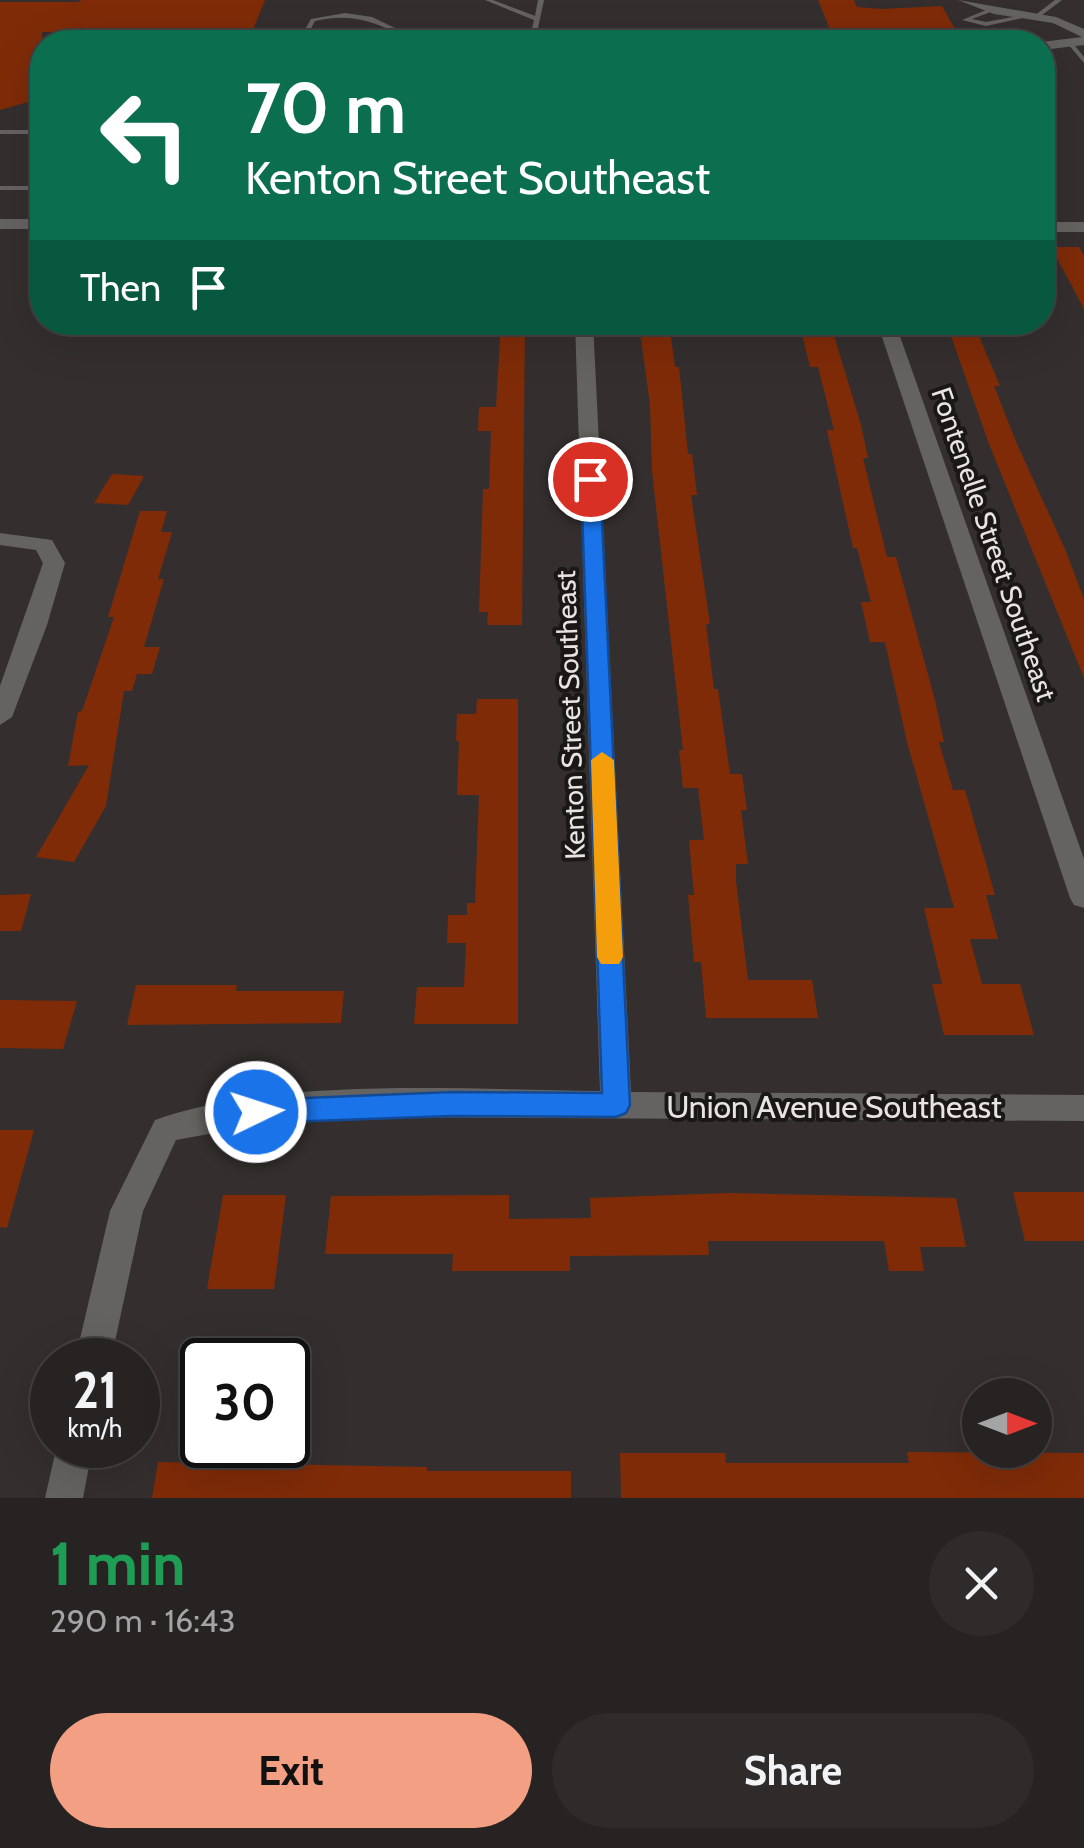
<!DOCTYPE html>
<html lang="en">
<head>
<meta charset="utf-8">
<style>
  :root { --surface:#272322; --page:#2f2b2a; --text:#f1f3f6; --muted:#a4a4a5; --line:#434040; --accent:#f39f83 }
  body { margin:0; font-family:Cabin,sans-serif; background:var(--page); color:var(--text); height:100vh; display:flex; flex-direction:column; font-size:38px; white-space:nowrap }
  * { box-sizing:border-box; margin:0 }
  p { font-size:32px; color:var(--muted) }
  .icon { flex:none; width:55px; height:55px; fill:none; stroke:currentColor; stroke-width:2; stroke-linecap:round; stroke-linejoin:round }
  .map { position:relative; height:1498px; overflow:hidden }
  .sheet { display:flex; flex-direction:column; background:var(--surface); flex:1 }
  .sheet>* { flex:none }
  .banner { position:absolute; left:30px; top:30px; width:1025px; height:305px; border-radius:40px; box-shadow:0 10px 40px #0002,0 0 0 2px var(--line); background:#0b6e4f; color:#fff; overflow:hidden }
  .needle { width:65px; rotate:90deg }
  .controls { position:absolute; left:962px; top:1378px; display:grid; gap:20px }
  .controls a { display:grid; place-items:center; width:90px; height:90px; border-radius:50%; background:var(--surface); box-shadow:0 10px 40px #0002,0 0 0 2px var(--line); font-size:50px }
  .speed { position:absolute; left:30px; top:1338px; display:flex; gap:20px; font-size:50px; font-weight:700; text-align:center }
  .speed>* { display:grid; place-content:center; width:130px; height:130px; border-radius:50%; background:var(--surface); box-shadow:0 10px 40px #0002,0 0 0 2px var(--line); line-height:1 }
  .speed small { font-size:25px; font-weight:400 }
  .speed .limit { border:5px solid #111; border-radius:15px; background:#fff; color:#111 }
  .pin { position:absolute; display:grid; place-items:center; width:85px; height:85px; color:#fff; margin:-42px; border:5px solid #fff; border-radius:50%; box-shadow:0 2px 10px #0007 }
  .me { position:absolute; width:110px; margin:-55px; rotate:86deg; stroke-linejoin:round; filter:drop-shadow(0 0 8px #0008) }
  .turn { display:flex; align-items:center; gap:35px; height:210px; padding:0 50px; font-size:45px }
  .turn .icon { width:130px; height:130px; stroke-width:2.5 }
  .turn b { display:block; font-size:70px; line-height:85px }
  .then { display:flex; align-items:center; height:95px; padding:0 50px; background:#0003; gap:20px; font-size:38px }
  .round { display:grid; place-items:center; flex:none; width:105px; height:105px; border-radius:52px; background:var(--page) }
  .summary { display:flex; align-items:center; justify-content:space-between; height:170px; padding:0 50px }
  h1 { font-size:60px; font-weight:700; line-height:75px; color:#1e9e55 }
  .button { display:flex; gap:20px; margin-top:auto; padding:20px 50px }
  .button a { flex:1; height:115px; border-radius:60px; background:var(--accent); color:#111; font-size:40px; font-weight:700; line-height:115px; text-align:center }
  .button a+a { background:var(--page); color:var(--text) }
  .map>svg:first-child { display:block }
  .building { fill:#7f2b08 }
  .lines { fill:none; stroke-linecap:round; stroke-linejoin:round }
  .service { fill:#656362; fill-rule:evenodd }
  .minor { fill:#656362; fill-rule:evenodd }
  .route { fill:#1a73e8; stroke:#114b97; stroke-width:2.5 }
  .slow { fill:#f59e0b }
  .labels { text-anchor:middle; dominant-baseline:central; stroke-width:8; stroke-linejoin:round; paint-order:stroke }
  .street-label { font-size:28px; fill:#e7e4e3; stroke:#1a1817 }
  .near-street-label { font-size:32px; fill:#e7e4e3; stroke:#1a1817 }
</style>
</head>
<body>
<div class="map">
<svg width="1084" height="1498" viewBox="0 0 1084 1498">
  <rect width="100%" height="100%" fill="#342f2e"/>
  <!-- building -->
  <g class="building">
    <path d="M78,0h187l-17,42h-131l-37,-15 -4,5h-34v66l-42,12v-108h82z"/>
    <path d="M818,0h36l3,7 25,2 60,-3 15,27 -126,-1z"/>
    <path d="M1051,247h28l5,9v53z"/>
    <path d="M501,322h24l-3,303h-35l1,-13h-9l4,-123h6l2,-58h-13l1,-24h17z"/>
    <path d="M643,322h26l6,45h4l9,87h4l5,41h-6l19,129h-4l8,65h4l12,85h12l5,36h-6l7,54h-12v17l12,99h64l6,38h-112l-5,-56h-7l-6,-67h6l-5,-55h15l-6,-52h-15l-4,-38h4l-31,-279 -2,-66 -10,-74h4z"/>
    <path d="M799,322h31l31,103 7,33h-5l24,99h9l39,143 9,42h-5l14,48h12l30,105h-9l12,44h-28l12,45h38l14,51h-90l-12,-51h10l-18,-76h30l-47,-166 -22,-100h-15l-9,-40h10l-14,-54h-4l-26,-118h7l-16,-63h-8z"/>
    <path d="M946,322h27l27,64h-6l23,58 48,105 19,50v79l-95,-234z"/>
    <path d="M112,474l32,2 -16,29 -34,-2z"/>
    <path d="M140,511h27l-6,21h11l-14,47h6l-20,68h16l-8,27h-15l-5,17h-8l-18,115 -32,56 -38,-5 53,-92 -21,1 10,-54 4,-1 32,-94h-6z"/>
    <path d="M477,699h41v325h-104l3,-37h47l2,-44h-19l1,-28h19v-12h8l4,-108h-22l2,-54h-3l1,-27h19z"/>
    <path d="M31,894l-10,37h-21v-36z"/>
    <path d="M136,985h101l-1,6h108l-3,32 -214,2z"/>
    <path d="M0,1000l77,1 -14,48 -63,-1z"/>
    <path d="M0,1130h34l-27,98 -7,-1z"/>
    <path d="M1013,1192h71v49h-59z"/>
    <path d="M729,1193l227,5 10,49h-46l4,24h-35l-5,-30h-176l1,14 -139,1v15h-118l1,-17h-128l6,-58 178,-1v24l82,-1 -1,-20z"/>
    <path d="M223,1195h63l-12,94h-67z"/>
    <path d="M907,1452l177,1v45h-463l-1,-45h105l1,10h183z"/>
    <path d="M158,1462l269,5v4h144v27h-419z"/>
  </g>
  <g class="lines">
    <!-- service -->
    <g class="service">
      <path d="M485,0h8l42,16 3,-16h6l-9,42h-6l5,-22z"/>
      <path d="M1055,0h7l-24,18h-4v-2z"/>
      <path d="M991,8l2,3 -21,8 14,3 43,-8 3,2 -46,10 -24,-6z"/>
      <path d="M345,13l27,4 52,25h-7c-38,-17 -59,-31 -102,-21l-9,17 43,2 3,2h-54l13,-23z"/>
      <path d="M745,40h43l3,2h-49z"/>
      <path d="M1067,41h4l13,16v6l-17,-20z"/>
      <rect x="0" y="130" width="42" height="4"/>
      <rect x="0" y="186" width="42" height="4"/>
    </g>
    <!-- minor -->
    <g class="minor">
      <path d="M958,0l98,17 28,12v16l-42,5 -1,-8 41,-5 -29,-14 -59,-9z"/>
      <rect x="0" y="219" width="42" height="10"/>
      <rect x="1042" y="222" width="42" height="10"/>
      <path d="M575,322h18l38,770 453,3v26l-723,-4 -98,7 -87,16 -33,71 -32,149h-36l35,-149 45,-91c124,-44 312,-30 445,-29z"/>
      <path d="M877,322h18l189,537v49l-10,-3 -4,-7z"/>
      <path d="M0,533l52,7 13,23 -18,62 -35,92 -12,8v-39l43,-123 -7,-13 -36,-5z"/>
      <path d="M57,1445h36l-10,53h-38z"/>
    </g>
  </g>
  <!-- route -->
  <path class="route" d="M590,473l10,6 30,626 -4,8 -10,4 -164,-1 -196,7 -10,-3 -4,-8 4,-9 10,-3 196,-8 150,1 -21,-614z"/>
  <!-- slow -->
  <path class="slow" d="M602,752l12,8 9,197 -4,7h-18l-4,-7 -6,-197z"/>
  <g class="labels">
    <!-- street labels -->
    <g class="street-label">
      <text transform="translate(994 544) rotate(71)">Fontenelle Street Southeast</text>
      <text transform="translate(570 715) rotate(-92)">Kenton Street Southeast</text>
    </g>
    <!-- near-street labels -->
    <g class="near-street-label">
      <text x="834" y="1106">Union Avenue Southeast</text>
    </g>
  </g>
</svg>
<div class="controls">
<a><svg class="needle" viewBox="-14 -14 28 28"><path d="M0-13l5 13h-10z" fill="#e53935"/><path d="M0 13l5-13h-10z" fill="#a4a4a5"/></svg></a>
</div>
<div class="speed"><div>21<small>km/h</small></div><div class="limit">30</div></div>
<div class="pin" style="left:590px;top:479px;background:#d93025"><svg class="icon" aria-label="arrive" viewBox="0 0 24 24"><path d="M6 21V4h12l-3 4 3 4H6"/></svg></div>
<svg class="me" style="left:256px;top:1112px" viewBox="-20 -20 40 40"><circle r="17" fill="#1a73e8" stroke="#fff" stroke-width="3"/><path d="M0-11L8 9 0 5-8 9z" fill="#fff"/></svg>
<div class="banner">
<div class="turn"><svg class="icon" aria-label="left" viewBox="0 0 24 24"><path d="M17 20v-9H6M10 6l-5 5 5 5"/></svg><div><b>70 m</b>Kenton Street Southeast</div></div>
<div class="then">Then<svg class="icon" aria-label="arrive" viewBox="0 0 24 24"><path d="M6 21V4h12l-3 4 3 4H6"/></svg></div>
</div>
</div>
<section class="sheet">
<div class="summary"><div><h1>1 min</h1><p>290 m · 16:43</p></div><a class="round"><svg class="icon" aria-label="close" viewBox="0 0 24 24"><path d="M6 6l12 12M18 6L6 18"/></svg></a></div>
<div class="button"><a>Exit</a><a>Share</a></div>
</section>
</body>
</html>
